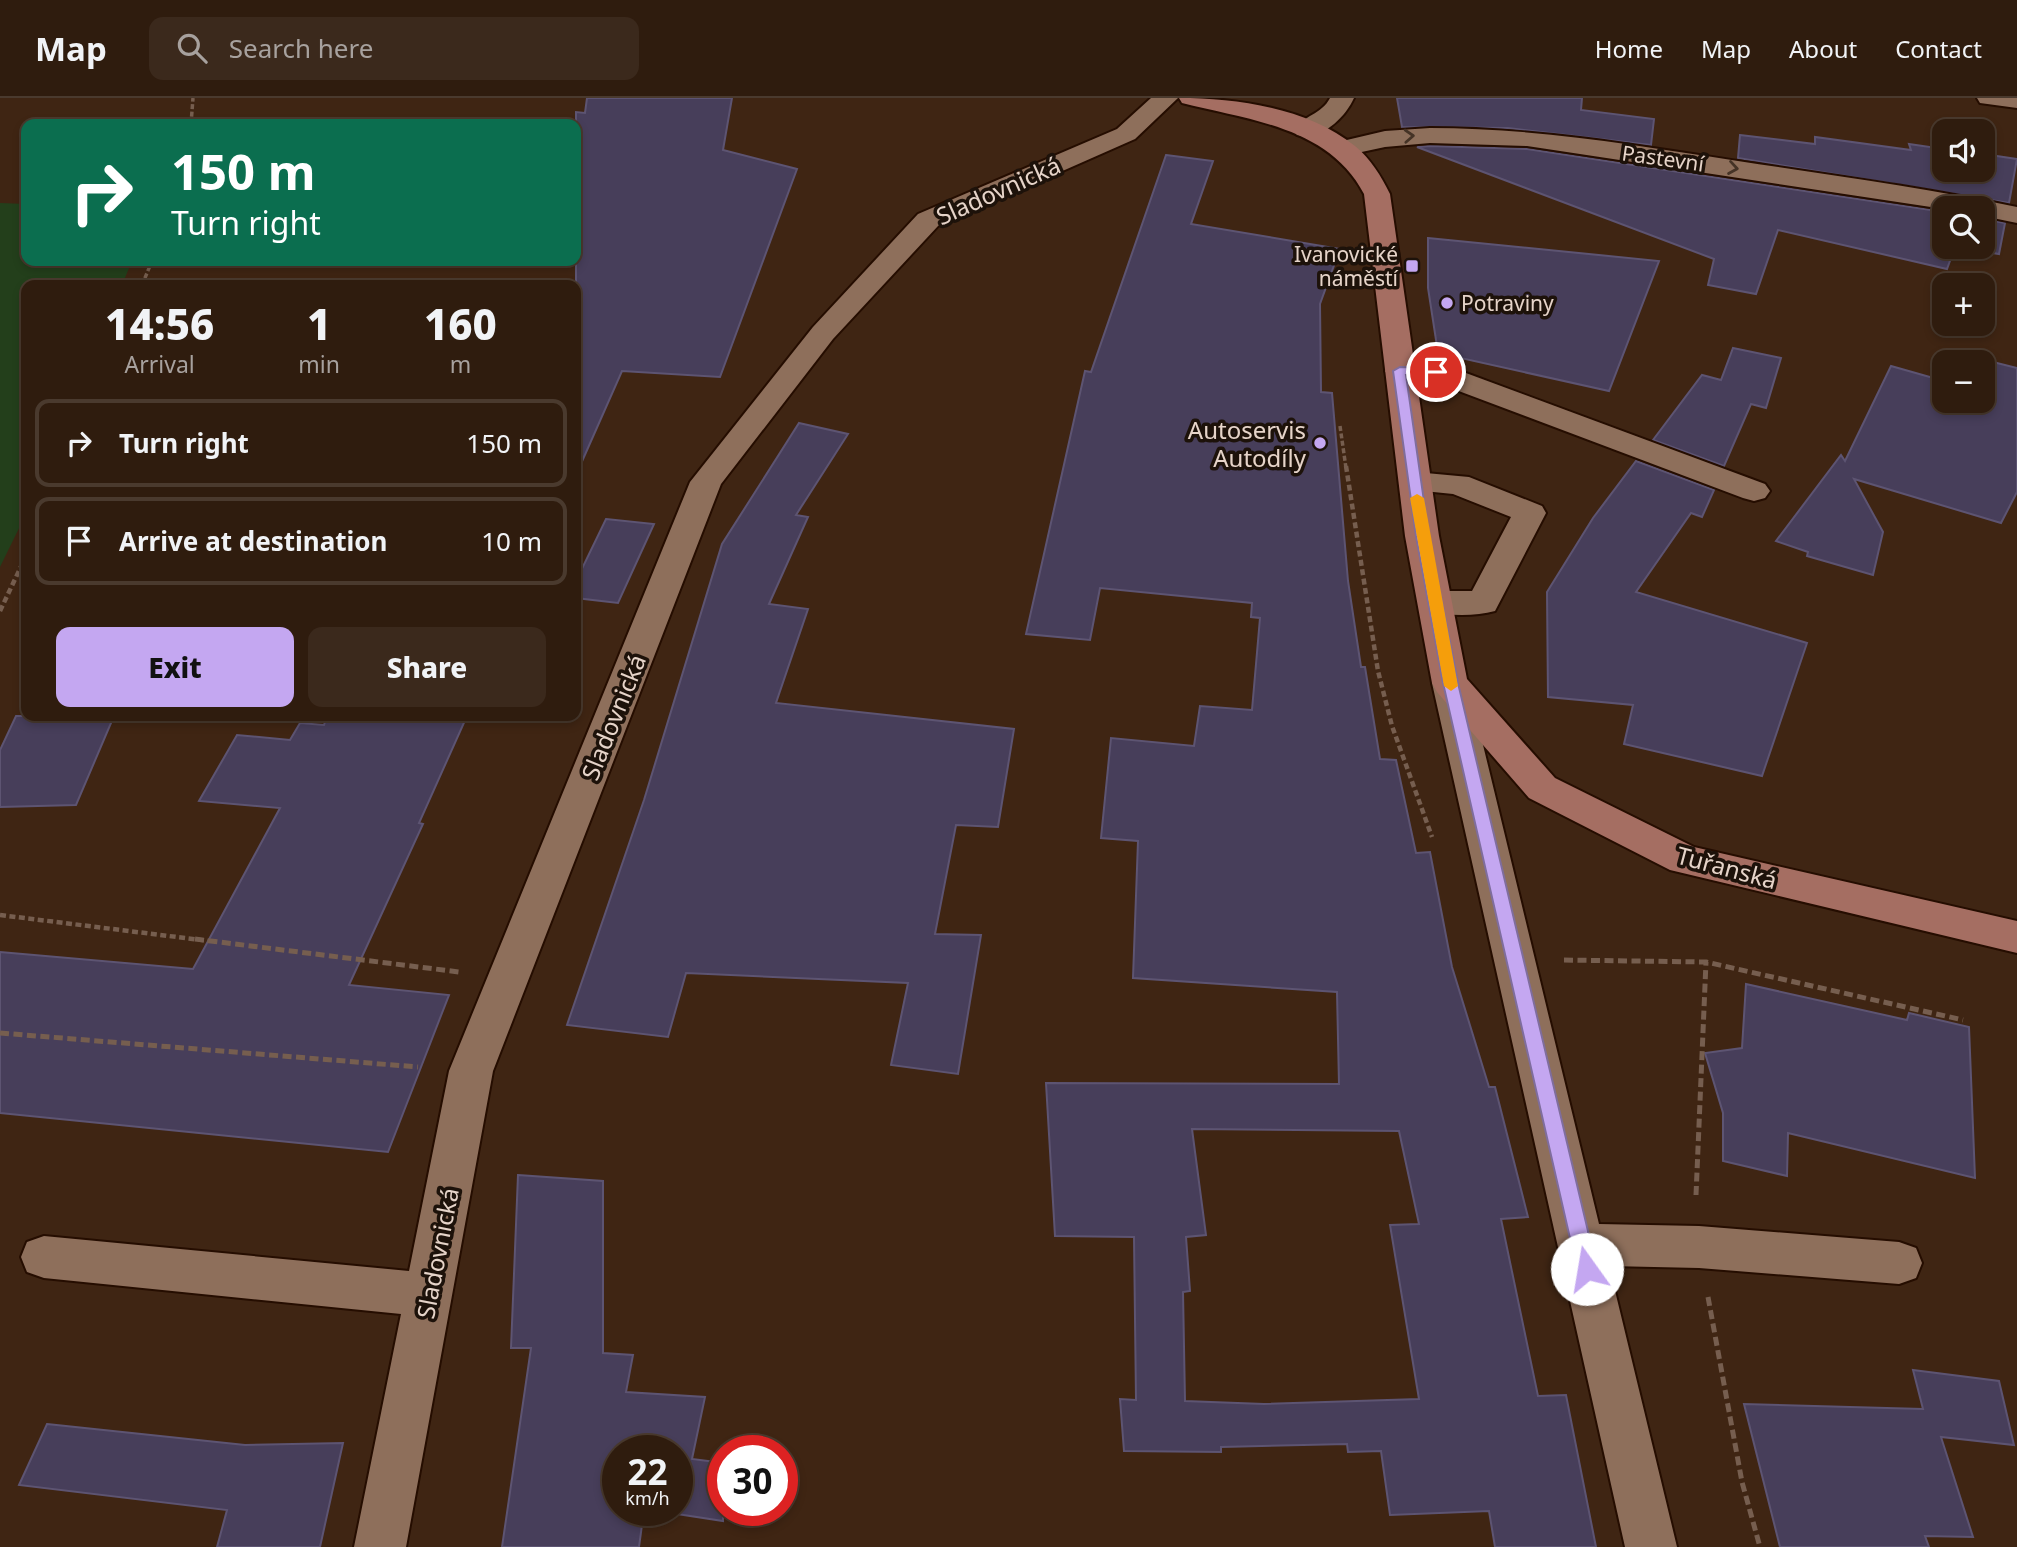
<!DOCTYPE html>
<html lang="en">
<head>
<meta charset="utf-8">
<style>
  :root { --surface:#2f1c0e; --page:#3b291c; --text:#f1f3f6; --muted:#a7a19e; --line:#4a3a2e; --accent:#c4a7f1 }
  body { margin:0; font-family:"Noto Sans",sans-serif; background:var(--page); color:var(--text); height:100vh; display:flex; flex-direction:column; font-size:26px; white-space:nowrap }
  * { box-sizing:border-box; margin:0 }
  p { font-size:23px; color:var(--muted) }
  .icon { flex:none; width:38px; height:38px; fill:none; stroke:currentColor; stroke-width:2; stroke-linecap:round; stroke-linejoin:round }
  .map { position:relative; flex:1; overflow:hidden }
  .drawer { position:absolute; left:21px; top:182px; width:560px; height:441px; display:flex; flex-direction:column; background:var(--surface); border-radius:14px; box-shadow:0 4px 10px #0003,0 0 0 2px var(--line) }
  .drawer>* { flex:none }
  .banner { position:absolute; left:21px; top:21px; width:560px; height:147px; border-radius:14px; box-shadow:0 4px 10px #0003,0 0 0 2px var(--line); background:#0b6e4f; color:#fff; overflow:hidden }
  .controls { position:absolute; left:1932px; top:21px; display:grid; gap:14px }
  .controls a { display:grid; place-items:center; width:63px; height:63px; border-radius:14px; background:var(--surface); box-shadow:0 4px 10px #0003,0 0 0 2px var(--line); font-size:35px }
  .speed { position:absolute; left:602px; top:1337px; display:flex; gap:14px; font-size:35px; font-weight:700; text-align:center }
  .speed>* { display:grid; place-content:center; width:91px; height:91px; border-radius:50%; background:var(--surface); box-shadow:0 4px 10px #0003,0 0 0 2px var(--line); line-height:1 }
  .speed small { font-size:18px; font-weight:400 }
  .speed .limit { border:10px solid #d22; background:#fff; color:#111 }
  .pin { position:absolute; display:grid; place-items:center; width:60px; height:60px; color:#fff; margin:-30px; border:4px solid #fff; border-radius:50%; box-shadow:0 2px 7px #0007 }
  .me { position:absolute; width:77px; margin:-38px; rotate:347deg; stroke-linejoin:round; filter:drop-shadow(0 0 5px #0008) }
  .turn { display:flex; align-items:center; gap:24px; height:147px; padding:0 35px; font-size:32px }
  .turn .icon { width:91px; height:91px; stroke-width:2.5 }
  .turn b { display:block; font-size:49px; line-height:60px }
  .eta { display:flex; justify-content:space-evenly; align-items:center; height:119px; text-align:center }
  .eta b { font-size:42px; font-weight:800; line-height:49px }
  .cta { display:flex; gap:14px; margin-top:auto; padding:14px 35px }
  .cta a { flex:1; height:80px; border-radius:14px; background:var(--accent); color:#111; font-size:28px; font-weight:800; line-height:80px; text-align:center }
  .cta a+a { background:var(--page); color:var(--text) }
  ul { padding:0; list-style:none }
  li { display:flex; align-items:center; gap:21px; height:88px; margin:0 14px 10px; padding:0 21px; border:4px solid var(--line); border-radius:14px }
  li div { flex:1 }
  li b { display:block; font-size:26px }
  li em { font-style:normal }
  header { display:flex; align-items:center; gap:42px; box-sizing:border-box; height:98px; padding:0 35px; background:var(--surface); border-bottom:2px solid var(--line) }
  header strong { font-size:33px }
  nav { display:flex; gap:38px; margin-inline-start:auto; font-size:24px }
  .search { width:490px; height:63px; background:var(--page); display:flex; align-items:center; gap:18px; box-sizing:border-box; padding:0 24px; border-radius:14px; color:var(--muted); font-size:26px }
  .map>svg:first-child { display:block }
  .green { fill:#233f1b }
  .building { fill:#473e5a; stroke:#5d5472; stroke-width:2; fill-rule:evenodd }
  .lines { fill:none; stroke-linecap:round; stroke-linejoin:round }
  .minor-casing { stroke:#250d00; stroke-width:4 }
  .major-casing { stroke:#250d00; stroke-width:4 }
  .path-far2 { stroke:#765e4f; stroke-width:3.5; stroke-dasharray:5 2.5; stroke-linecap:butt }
  .path-far1 { stroke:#765e4f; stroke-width:4.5; stroke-dasharray:6 3.5; stroke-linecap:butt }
  .path { stroke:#765e4f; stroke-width:5; stroke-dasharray:9 4.5; stroke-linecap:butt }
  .minor { fill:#8e6f5b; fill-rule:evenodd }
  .major { fill:#a56e62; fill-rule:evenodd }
  .oneway { stroke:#453326 }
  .route { fill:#c4a7f1; stroke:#7f6d9d; stroke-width:2 }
  .slow { fill:#f59e0b }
  .poi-dot { fill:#c4a7f1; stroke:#1d120a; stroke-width:2.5 }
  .labels { text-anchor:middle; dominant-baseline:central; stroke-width:7; stroke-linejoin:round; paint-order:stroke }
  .far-street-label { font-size:21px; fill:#e6d4c9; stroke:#1d120a }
  .far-poi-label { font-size:21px; fill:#e6d4c9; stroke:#1d120a; text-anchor:end }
  .street-label { font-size:24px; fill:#e6d4c9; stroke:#1d120a }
  .poi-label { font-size:24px; fill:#e6d4c9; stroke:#1d120a; text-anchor:end }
</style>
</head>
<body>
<header>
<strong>Map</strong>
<div class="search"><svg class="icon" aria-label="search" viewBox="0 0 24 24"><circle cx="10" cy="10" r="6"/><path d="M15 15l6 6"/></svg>Search here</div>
<nav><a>Home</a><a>Map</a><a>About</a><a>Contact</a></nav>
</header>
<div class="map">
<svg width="2017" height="1449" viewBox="0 0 2017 1449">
  <rect width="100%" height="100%" fill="#3f2513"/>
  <!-- green -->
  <path class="green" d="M0,105l26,1v57h106l-10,24h-96v229l-26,53z"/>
  <!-- building -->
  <g class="building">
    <path d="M587,0h145l-9,52 74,19 -77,208 -98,-6 -46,104v-363l9,1z"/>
    <path d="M1397,0h185l-1,12 73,9 -3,26 -143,-17 -106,-1z"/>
    <path d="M1740,37l75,9v-7l96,13 -2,-6 35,5v21h39v-16l34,5 -8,44 -271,-45z"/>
    <path d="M1430,48l97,3 417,63v35h11l-8,22 -169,-39 -22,64 -48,-9 6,-26 -297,-112z"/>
    <path d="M1166,57l47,6 -22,63 149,25 -20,55 1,88 11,1 16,188 13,86h4l15,92 16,1 20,93 14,-1 22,115 37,120h6l33,130 -27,2 37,177 28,-1 30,152h-101l-6,-36 -99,4 -9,-64 -33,1 -1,-8 -126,3v5l-97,-1 -4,-52 16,1 -2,-163 -79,-1 -9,-153 293,1 -2,-92 -204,-14 5,-137 -37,-3 10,-100 83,8 6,-40 52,4 8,-92 -9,-1 1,-14 -152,-15 -10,52 -64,-6 59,-263 6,1zM1192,1031l207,2 20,93 -29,1 29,174 -155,5 -79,-3 -2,-109 7,-1 -4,-54 20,-2z"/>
    <path d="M1983,121l22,4 -6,31 -42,-7h26z"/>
    <path d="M1428,140l231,23 -50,130 -171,-38 -10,-65z"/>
    <path d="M1733,250l48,10 -15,50 -15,-4 -27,62 -71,-26 49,-65 19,5z"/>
    <path d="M1969,258l48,12v124l-16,31 -147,-44 29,53 -10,43 -66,-19 1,-4 -32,-11 65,-86 4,6 46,-95 53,15v20h39v-39h-16z"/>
    <path d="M799,325l49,11 -52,81 12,2 -39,87 39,5 -32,94 238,26 -16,98 -42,-2 -21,109 46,1 -23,139 -67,-9 17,-82 -222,-10 -18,64 -101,-12 77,-225 78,-256z"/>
    <path d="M1636,363l78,29 -12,27 -11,-4 -55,79 171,51 -45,133 -138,-32 9,-39 -85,-8 -1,-105 46,-74z"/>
    <path d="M606,421l48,5 -36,79 -42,-5v-17z"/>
    <path d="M16,618h98l-38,89 -76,2v-57z"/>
    <path d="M327,618h140l-48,107 4,1 -74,161 100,10 -61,157 -388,-39v-161l193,17 87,-161 -81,-7 38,-66 53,5 10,-17 24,2z"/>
    <path d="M1746,886l161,36 2,-7 60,14 6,151 -187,-45 -1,43 -64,-15v-48l-18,-60 37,-5z"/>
    <path d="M518,1077l85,6v172l30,2 -7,37 79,5 -13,62 31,4v58l-72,-11h26v-59h-59v59h26l-5,37h-137l29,-199h-20z"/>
    <path d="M1913,1272l86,11 15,64 -73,-8 32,100 -48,-1 4,11h-149l-36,-143 179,5z"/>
    <path d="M47,1326l198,21 98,-2 -23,104h-103l10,-37 -208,-25z"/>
  </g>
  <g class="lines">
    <defs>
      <g id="minor">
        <path d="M1151,0h27l-43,41 -197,87 -105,113 -112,145 -228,587 -87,476h-52l47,-233 -357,-36 -17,-6 -6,-15 6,-15 17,-6 365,35 40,-200 241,-589 123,-155 105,-113 199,-85z"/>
        <path d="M1330,0h24c-9,20 -33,43 -57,37l-4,-5c10,-14 29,-16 37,-32z"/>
        <path d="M1977,0h40v10l-37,-5z"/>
        <path d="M1430,30c104,0 205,17 308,33 93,14 187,27 279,46v16l-34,-7v-8l-39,1 -417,-63 -97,-3 -45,4 -42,9 -9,-3 -4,-5 4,-5 51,-12z"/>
        <path d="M1400,264l47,4 318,118 5,7 -5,7 -11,3 -11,-3 -311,-117 -43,-4 -4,-6 4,-6z"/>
        <path d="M1415,374l54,5 73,29 4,7 -51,98c-22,6 -50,5 -72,-1l-5,-8 5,-8 12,-3h37l39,-74 -58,-23 -49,-5 -5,-7 5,-7z"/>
        <path d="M1450,573l13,3 5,9 131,541 100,2 200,16 17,6 6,15 -6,15 -17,6 -200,-16 -90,-2 68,281h-52l-193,-864 5,-9z"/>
      </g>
      <path id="major" d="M1179,0c58,0 129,10 176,48 16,13 26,30 35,48l49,342 28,143 88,99 139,69 323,74v32l-347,-83 -141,-72 -92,-106 -5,-9 -27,-147 -41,-342c-35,-67 -115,-74 -182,-91z"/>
    </defs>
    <!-- minor casing -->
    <use href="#minor" class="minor-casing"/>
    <!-- major casing -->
    <use href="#major" class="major-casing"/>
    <!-- path-far2 -->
    <g class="path-far2">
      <path d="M191,26l2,-26"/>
      <path d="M142,187l10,-24"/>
      <path d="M1340,328l6,42"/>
    </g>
    <!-- path-far1 -->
    <g class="path-far1">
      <path d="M1346,368l32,205 14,55 40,111"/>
      <path d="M0,513l26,-55"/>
      <path d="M0,817l209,26"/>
    </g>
    <!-- path -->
    <g class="path">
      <path d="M195,841l264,33"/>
      <path d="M1564,862l142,2 257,58"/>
      <path d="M0,935l418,34"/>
      <path d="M1696,1097l10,-233"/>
      <path d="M1708,1199l34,185 18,65"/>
    </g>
    <!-- minor -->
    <use href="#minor" class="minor"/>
    <!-- major -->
    <use href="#major" class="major"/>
  </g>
  <!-- one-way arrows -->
  <defs><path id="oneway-chevron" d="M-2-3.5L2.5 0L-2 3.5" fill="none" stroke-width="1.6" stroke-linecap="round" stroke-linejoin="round" transform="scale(1.75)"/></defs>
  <g class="oneway">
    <use href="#oneway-chevron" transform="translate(1409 38) rotate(-3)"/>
    <use href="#oneway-chevron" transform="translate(1733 70) rotate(9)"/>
  </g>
  <!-- route -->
  <path class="route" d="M1400,269l36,1 6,4 -6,4 -30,-1 23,161 29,147 139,586 -3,6 -7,3 -7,-3 -3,-6 -134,-586 -27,-147 -23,-165z"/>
  <!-- slow -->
  <path class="slow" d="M1417,396l7,4 34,188 -7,5 -7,-5 -34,-188z"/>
  <!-- markers -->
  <g class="poi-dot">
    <rect x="1405" y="161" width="14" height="14" rx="3.5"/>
    <circle cx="1447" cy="205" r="7"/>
    <circle cx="1320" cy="345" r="7"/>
  </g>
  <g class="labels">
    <!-- far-street labels -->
    <g class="far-street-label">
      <text transform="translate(1663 60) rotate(8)">Pastevní</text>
    </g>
    <!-- far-poi labels -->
    <g class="far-poi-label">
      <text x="1398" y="156">Ivanovické<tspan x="1398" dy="24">náměstí</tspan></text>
      <text x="1461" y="205" text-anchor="start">Potraviny</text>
    </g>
    <!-- street labels -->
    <g class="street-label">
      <text transform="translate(998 92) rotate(-24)">Sladovnická</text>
      <text transform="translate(613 619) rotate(-68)">Sladovnická</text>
      <text transform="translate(1727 769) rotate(15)">Tuřanská</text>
      <text transform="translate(437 1155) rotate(-79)">Sladovnická</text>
    </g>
    <!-- poi labels -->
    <g class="poi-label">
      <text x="1306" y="331">Autoservis<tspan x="1306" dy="28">Autodíly</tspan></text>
    </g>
  </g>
</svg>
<div class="controls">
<a><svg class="icon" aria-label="sound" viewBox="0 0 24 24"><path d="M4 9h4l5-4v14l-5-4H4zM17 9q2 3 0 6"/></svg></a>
<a><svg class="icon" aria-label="search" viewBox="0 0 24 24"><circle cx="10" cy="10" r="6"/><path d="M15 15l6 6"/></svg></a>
<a>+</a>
<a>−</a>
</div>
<div class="speed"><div>22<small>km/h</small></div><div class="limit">30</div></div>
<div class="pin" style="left:1436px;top:274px;background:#d93025"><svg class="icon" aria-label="arrive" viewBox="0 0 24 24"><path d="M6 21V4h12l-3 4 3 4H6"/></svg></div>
<svg class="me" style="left:1587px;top:1171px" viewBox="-20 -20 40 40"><circle r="19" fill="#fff"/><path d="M0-13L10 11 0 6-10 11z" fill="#c4a7f1"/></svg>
<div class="banner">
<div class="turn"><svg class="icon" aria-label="right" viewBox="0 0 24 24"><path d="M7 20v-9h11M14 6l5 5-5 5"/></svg><div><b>150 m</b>Turn right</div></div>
</div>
<section class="drawer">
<div class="eta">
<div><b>14:56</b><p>Arrival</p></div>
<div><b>1</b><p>min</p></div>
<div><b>160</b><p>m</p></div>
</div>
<ul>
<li><svg class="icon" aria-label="right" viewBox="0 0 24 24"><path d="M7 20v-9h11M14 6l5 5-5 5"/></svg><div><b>Turn right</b></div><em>150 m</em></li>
<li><svg class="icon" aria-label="arrive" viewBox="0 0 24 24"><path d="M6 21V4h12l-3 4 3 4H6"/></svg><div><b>Arrive at destination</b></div><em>10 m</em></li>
</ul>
<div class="cta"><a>Exit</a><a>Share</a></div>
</section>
</div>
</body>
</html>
